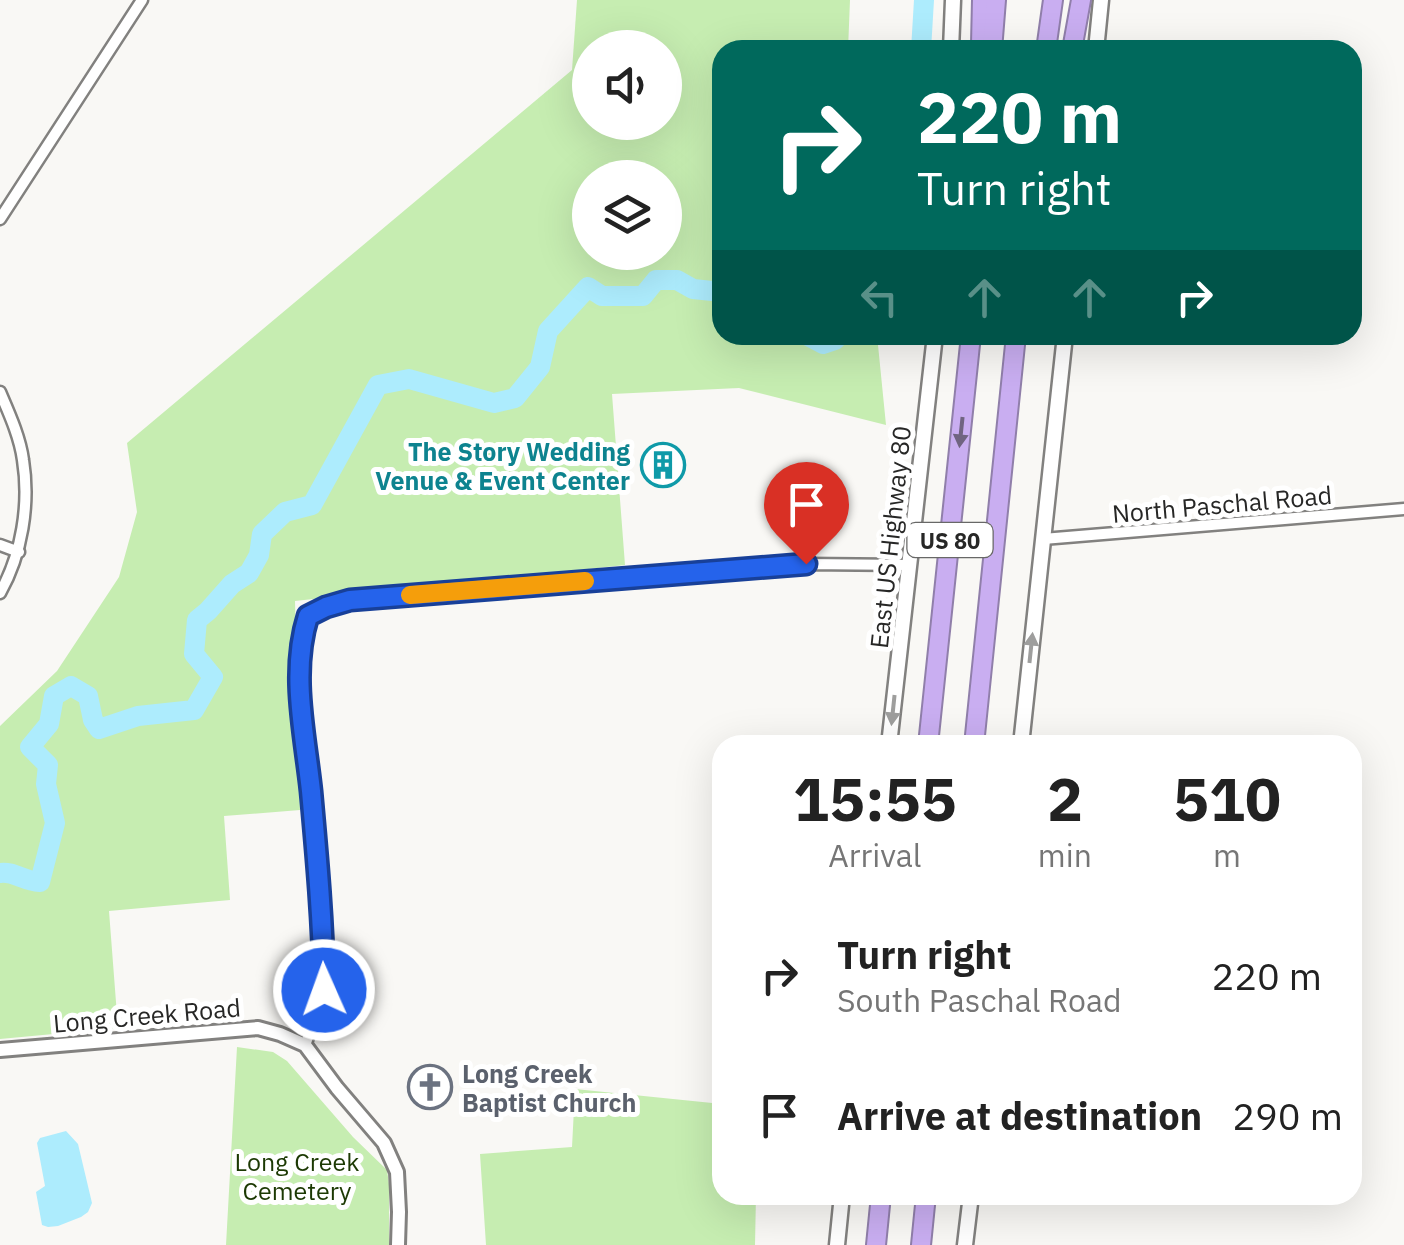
<!DOCTYPE html>
<html lang="en">
<head>
<meta charset="utf-8">
<style>
  :root { --surface:#fff; --page:#f2f2f2; --text:#222; --muted:#767676 }
  body { margin:0; font-family:"IBM Plex Sans",sans-serif; background:var(--page); color:var(--text); height:100vh; display:flex; flex-direction:column; font-size:38px; white-space:nowrap }
  * { box-sizing:border-box; margin:0 }
  p { font-size:32px; color:var(--muted) }
  .icon { flex:none; width:55px; height:55px; fill:none; stroke:currentColor; stroke-width:2; stroke-linecap:round; stroke-linejoin:round }
  .map { position:relative; flex:1; overflow:hidden }
  .panel { position:absolute; left:712px; top:735px; width:650px; height:470px; display:flex; flex-direction:column; background:var(--surface); border-radius:30px; box-shadow:0 10px 40px #0002 }
  .panel>* { flex:none }
  .banner { position:absolute; left:712px; top:40px; width:650px; height:305px; border-radius:30px; box-shadow:0 10px 40px #0002; background:#00695c; color:#fff; overflow:hidden }
  .buttons { position:absolute; left:572px; top:30px; display:grid; gap:20px }
  .buttons a { display:grid; place-items:center; width:110px; height:110px; border-radius:50%; background:var(--surface); box-shadow:0 10px 40px #0002; font-size:50px }
  .pin { position:absolute; display:grid; place-items:center; width:85px; height:85px; color:#fff; margin:-102px -42px; border-radius:50% 50% 50% 0; rotate:-45deg; box-shadow:0 0 10px #0007 }
  .pin .icon { rotate:45deg }
  .me { position:absolute; width:110px; margin:-55px; rotate:358deg; stroke-linejoin:round; filter:drop-shadow(0 0 8px #0008) }
  .turn { display:flex; align-items:center; gap:35px; height:210px; padding:0 40px; font-size:45px }
  .turn .icon { width:130px; height:130px; stroke-width:2.5 }
  .turn b { display:block; font-size:70px; line-height:85px }
  .lanes { display:flex; align-items:center; height:95px; padding:0 40px; background:#0003; justify-content:center; gap:50px; direction:ltr }
  .lanes .off { opacity:.35 }
  .eta { display:flex; justify-content:space-evenly; align-items:center; height:170px; text-align:center }
  .eta b { font-size:60px; font-weight:800; line-height:70px }
  ul { padding:0; list-style:none }
  li { display:flex; align-items:center; gap:30px; height:140px; padding:0 40px }
  li div { flex:1 }
  li b { display:block; font-size:38px }
  li em { font-style:normal }
  .map>svg:first-child { display:block }
  .green { fill:#c6edb1; fill-rule:evenodd }
  .water { fill:#adecfd }
  .lines { fill:none; stroke-linecap:round; stroke-linejoin:round }
  .river { stroke:#adecfd; stroke-width:20 }
  .minor-casing { stroke:#82817f; stroke-width:15 }
  .tertiary-casing { stroke:#82817f; stroke-width:18 }
  .secondary-casing { stroke:#82817f; stroke-width:19 }
  .motorway-casing { stroke:#907faa; stroke-width:22 }
  .minor { stroke:#fff; stroke-width:10 }
  .tertiary { stroke:#fff; stroke-width:12 }
  .secondary { stroke:#fff; stroke-width:14 }
  .motorway { stroke:#c9aef1; stroke-width:18 }
  .oneway { fill:#706481 }
  .oneway2 { fill:#9e9e9d }
  .route-casing { stroke:#184099; stroke-width:25 }
  .route { stroke:#2563eb; stroke-width:18 }
  .slow { stroke:#f59e0b; stroke-width:18 }
  .labels { text-anchor:middle; dominant-baseline:central; stroke-width:10; stroke-linejoin:round; paint-order:stroke }
  .shield { fill:#fff; stroke:#686867; stroke-width:2.5 }
  .shield-label { font-size:22px; font-weight:bold; fill:#272726 }
  .culture-label { font-size:25px; font-weight:bold; fill:#0d838f; stroke:#fff; text-anchor:end }
  .street-label { font-size:25px; fill:#272726; stroke:#fff }
  .worship-label { font-size:25px; font-weight:bold; fill:#5b616d; stroke:#fff; text-anchor:start }
  .park-label { font-size:25px; fill:#1c3903; stroke:#fff }
</style>
</head>
<body>
<div class="map">
<svg width="1404" height="1245" viewBox="0 0 1404 1245">
  <rect width="100%" height="100%" fill="#f9f8f5"/>
  <!-- green -->
  <g class="green">
    <path d="M577,0h273l-2,50h-126v285h155l9,90 -147,-37 -127,6 13,171 -330,36 5,209 -76,6 6,84 -121,11 9,117 -118,11v-313l57,-55 62,-94 18,-65 -10,-69 445,-373zM590,48h75v74h-75zM590,178h75v74h-75z"/>
    <path d="M237,1047l36,5 14,9 66,76 34,33 2,14v61h-163z"/>
    <path d="M575,1089l147,15v91h34l-1,50h-269l-6,-91 92,-7z"/>
  </g>
  <!-- water -->
  <path class="water" d="M66,1131l12,13 14,59 -4,9 -7,5 -23,9 -10,1 -6,-2 -6,-33 9,-6 -8,-43 3,-5z"/>
  <g class="lines">
    <!-- river -->
    <g class="river">
      <path d="M921,50l3,-50"/>
      <path d="M806,335l17,9 12,-4 5,-5"/>
      <path d="M0,873c14,-2 23,8 40,9l15,-59 -9,-39 2,-19 -18,-18 19,-23 5,-28 17,-10 17,10 5,24 6,9 39,-13 56,-6 19,-33 -19,-23 3,-34 11,-9 24,-27 17,-11 10,-18 3,-21 23,-22 27,-7 66,-120 31,-6 85,24 21,-5 25,-31 8,-36 40,-44 14,9h41l13,-16h21l16,9 29,3"/>
    </g>
    <defs>
      <g id="minor">
        <path d="M0,219l142,-219"/>
        <path d="M0,392c9,21 20,45 23,68 7,44 -1,94 -23,133"/>
        <path d="M1043,539l361,-30"/>
        <path d="M0,545l19,7"/>
        <path d="M305,1045l12,-30 7,-25 -1,-47 -12,-148 -12,-115 2,-39 7,-24 18,-10 25,-7 455,-36 103,1"/>
      </g>
      <path id="tertiary" d="M0,1050l258,-22 22,6 25,11 32,43 47,55 13,29 2,40 -1,33"/>
      <g id="secondary">
        <path d="M951,50l2,-50"/>
        <path d="M1096,50l5,-50"/>
        <path d="M889,745l46,-410"/>
        <path d="M1021,745l44,-410"/>
        <path d="M837,1245l5,-50"/>
        <path d="M965,1245l6,-50"/>
      </g>
      <g id="motorway">
        <path d="M981,44l1,-44"/>
        <path d="M992,50l4,-50"/>
        <path d="M1046,50l7,-50"/>
        <path d="M1072,50l9,-50"/>
        <path d="M928,745l43,-410"/>
        <path d="M974,745l42,-410"/>
        <path d="M876,1245l5,-50"/>
        <path d="M921,1245l5,-50"/>
      </g>
    </defs>
    <!-- minor casing -->
    <use href="#minor" class="minor-casing"/>
    <!-- tertiary casing -->
    <use href="#tertiary" class="tertiary-casing"/>
    <!-- secondary casing -->
    <use href="#secondary" class="secondary-casing"/>
    <!-- motorway casing -->
    <use href="#motorway" class="motorway-casing"/>
    <!-- minor -->
    <use href="#minor" class="minor"/>
    <!-- tertiary -->
    <use href="#tertiary" class="tertiary"/>
    <!-- secondary -->
    <use href="#secondary" class="secondary"/>
    <!-- motorway -->
    <use href="#motorway" class="motorway"/>
  </g>
  <!-- one-way arrows -->
  <defs><path id="oneway-solid" d="M-6-.8H1V-3.2L6.5 0L1 3.2V.8H-6Z" transform="scale(2.5)"/></defs>
  <use class="oneway" href="#oneway-solid" transform="translate(961 432) rotate(96)"/>
  <g class="oneway2">
    <use href="#oneway-solid" transform="translate(1031 648) rotate(-84)"/>
    <use href="#oneway-solid" transform="translate(893 710) rotate(96)"/>
  </g>
  <g class="lines">
    <defs>
      <path id="route" d="M324,990c-1,-66 -7,-133 -13,-199 -6,-57 -21,-118 -3,-175l18,-9 24,-7 456,-36"/>
    </defs>
    <!-- route casing -->
    <use href="#route" class="route-casing"/>
    <!-- route -->
    <use href="#route" class="route"/>
    <!-- slow -->
    <path class="slow" d="M410,595l175,-14"/>
  </g>
  <!-- icons -->
  <defs>
    <symbol id="building-ring" viewBox="-11 -11 22 22"><circle r="9.5" fill="#fff" stroke="#0f9aa8" stroke-width="1.5"/><path d="M-4-6H4V6H1V3H-1V6H-4ZM-2.5-4.3h1.7v1.8h-1.7ZM.8-4.3h1.7v1.8H.8ZM-2.5-1h1.7V.8h-1.7ZM.8-1h1.7V.8H.8Z" fill="#0f9aa8"/></symbol>
    <symbol id="church-ring" viewBox="-11 -11 22 22"><circle r="9.5" fill="#fff" stroke="#6b7280" stroke-width="1.5"/><path d="M-1.2-6h2.4v3.5h3.3v2.4h-3.3V6h-2.4V-.1h-3.3v-2.4h3.3Z" fill="#6b7280"/></symbol>
  </defs>
  <g fill-rule="evenodd">
    <use href="#building-ring" x="638" y="440" width="50" height="50"/>
    <use href="#church-ring" x="405" y="1062" width="50" height="50"/>
  </g>
  <g class="labels">
    <!-- shield labels -->
    <rect class="shield" x="907.5" y="523" width="85" height="34" rx="8"/>
    <g class="shield-label">
      <text x="950" y="540">US 80</text>
    </g>
    <!-- culture labels -->
    <g class="culture-label">
      <text x="630" y="451">The Story Wedding<tspan x="630" dy="29">Venue &amp; Event Center</tspan></text>
    </g>
    <!-- street labels -->
    <g class="street-label">
      <text transform="translate(1222 504) rotate(-5)">North Paschal Road</text>
      <text transform="translate(890 537) rotate(-84)">East US Highway 80</text>
      <text transform="translate(147 1015) rotate(-5)">Long Creek Road</text>
    </g>
    <!-- worship labels -->
    <g class="worship-label">
      <text x="462" y="1073">Long Creek<tspan x="462" dy="29">Baptist Church</tspan></text>
    </g>
    <!-- park labels -->
    <g class="park-label">
      <text x="297" y="1161">Long Creek<tspan x="297" dy="29">Cemetery</tspan></text>
    </g>
  </g>
</svg>
<div class="buttons">
<a><svg class="icon" aria-label="sound" viewBox="0 0 24 24"><path d="M4 9h4l5-4v14l-5-4H4zM17 9q2 3 0 6"/></svg></a>
<a><svg class="icon" aria-label="layers" viewBox="0 0 24 24"><path d="M12 4l9 5-9 5-9-5zM3 14l9 5 9-5"/></svg></a>
</div>
<div class="pin" style="left:806px;top:564px;background:#d93025"><svg class="icon" aria-label="arrive" viewBox="0 0 24 24"><path d="M6 21V4h12l-3 4 3 4H6"/></svg></div>
<svg class="me" style="left:324px;top:990px" viewBox="-20 -20 40 40"><circle r="17" fill="#2563eb" stroke="#fff" stroke-width="3"/><path d="M0-11L8 9 0 5-8 9z" fill="#fff"/></svg>
<div class="banner">
<div class="turn"><svg class="icon" aria-label="right" viewBox="0 0 24 24"><path d="M7 20v-9h11M14 6l5 5-5 5"/></svg><div><b>220 m</b>Turn right</div></div>
<div class="lanes"><svg class="icon off" aria-label="left" viewBox="0 0 24 24"><path d="M17 20v-9H6M10 6l-5 5 5 5"/></svg><svg class="icon off" aria-label="ahead" viewBox="0 0 24 24"><path d="M12 20V5M6 11l6-6 6 6"/></svg><svg class="icon off" aria-label="ahead" viewBox="0 0 24 24"><path d="M12 20V5M6 11l6-6 6 6"/></svg><svg class="icon" aria-label="right" viewBox="0 0 24 24"><path d="M7 20v-9h11M14 6l5 5-5 5"/></svg></div>
</div>
<section class="panel">
<div class="eta">
<div><b>15:55</b><p>Arrival</p></div>
<div><b>2</b><p>min</p></div>
<div><b>510</b><p>m</p></div>
</div>
<ul>
<li><svg class="icon" aria-label="right" viewBox="0 0 24 24"><path d="M7 20v-9h11M14 6l5 5-5 5"/></svg><div><b>Turn right</b><p>South Paschal Road</p></div><em>220 m</em></li>
<li><svg class="icon" aria-label="arrive" viewBox="0 0 24 24"><path d="M6 21V4h12l-3 4 3 4H6"/></svg><div><b>Arrive at destination</b></div><em>290 m</em></li>
</ul>
</section>
</div>
</body>
</html>
